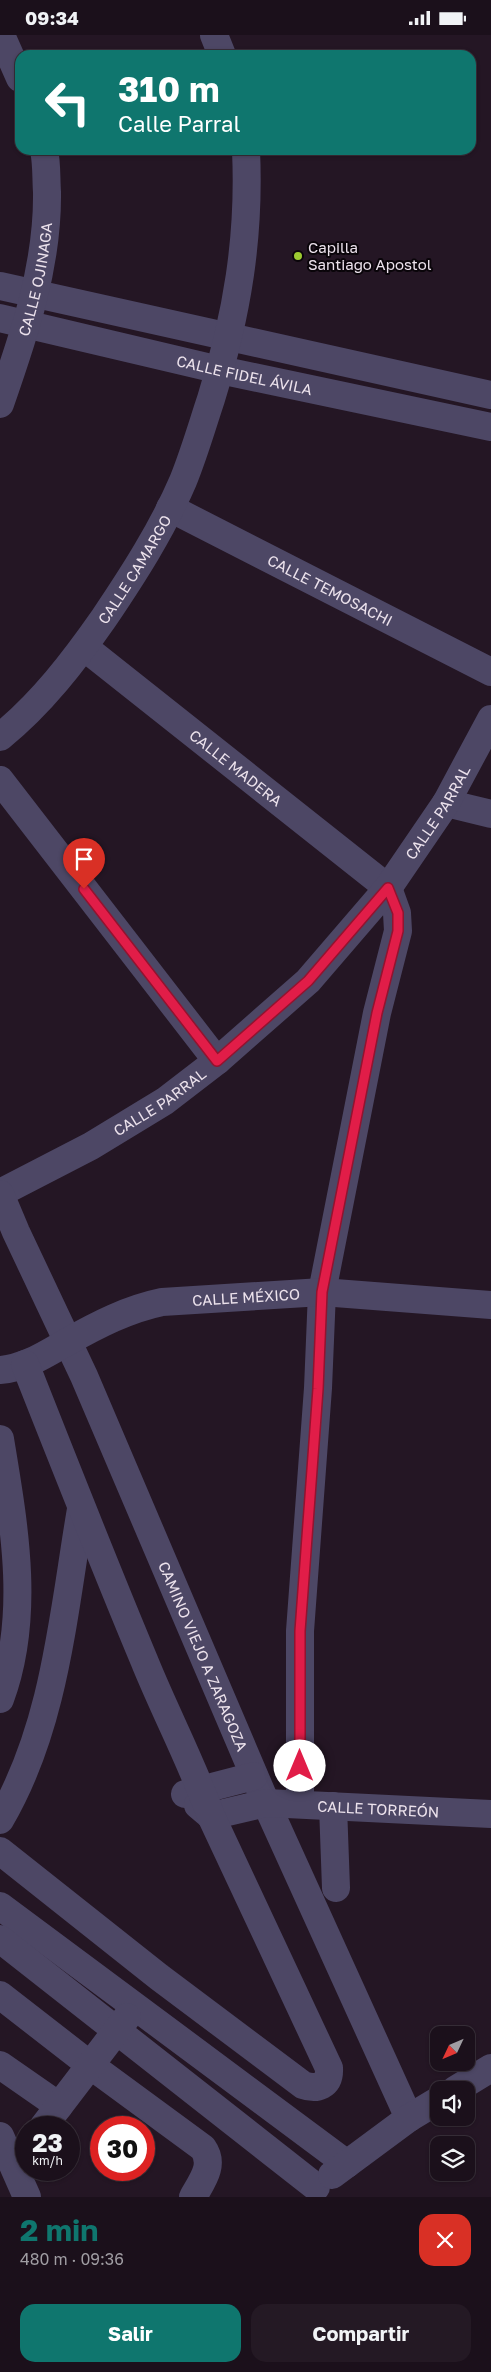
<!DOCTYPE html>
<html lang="es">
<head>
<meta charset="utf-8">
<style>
  :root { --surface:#1b101b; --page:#241924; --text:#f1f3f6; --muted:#a09da3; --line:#39303a; --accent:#0f766e }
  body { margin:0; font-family:"Golos Text",sans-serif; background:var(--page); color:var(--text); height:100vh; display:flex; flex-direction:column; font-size:19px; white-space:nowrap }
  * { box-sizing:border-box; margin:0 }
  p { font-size:16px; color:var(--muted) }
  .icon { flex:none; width:28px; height:28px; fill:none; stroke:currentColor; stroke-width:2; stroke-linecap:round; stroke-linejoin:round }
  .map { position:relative; height:2162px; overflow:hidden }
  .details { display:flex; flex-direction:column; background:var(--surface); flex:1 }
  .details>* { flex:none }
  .guide { position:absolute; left:15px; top:15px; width:461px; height:105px; border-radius:15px; box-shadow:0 1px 4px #0004,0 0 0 1px var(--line); background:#0f766e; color:#fff; overflow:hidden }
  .needle { width:32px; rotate:226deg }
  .controls { position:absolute; left:430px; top:1991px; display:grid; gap:10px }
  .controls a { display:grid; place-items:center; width:45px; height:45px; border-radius:10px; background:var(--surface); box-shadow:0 1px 4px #0004,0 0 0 1px var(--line); font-size:25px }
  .speed { position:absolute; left:15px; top:2081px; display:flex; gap:10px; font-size:25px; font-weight:700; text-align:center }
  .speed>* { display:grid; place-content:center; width:65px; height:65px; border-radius:50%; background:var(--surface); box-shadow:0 1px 4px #0004,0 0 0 1px var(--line); line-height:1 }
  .speed small { font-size:12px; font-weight:400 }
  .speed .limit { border:8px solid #d22; background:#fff; color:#111 }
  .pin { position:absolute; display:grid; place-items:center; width:42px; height:42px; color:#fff; margin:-51px -21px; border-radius:50% 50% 50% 0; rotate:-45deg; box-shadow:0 0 5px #0007 }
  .pin .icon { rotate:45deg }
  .me { position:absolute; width:55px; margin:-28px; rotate:0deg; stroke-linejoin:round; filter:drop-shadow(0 0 4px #0008) }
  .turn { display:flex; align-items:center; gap:18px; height:105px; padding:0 20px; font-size:22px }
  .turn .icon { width:65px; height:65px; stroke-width:2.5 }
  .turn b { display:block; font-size:35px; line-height:42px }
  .round { display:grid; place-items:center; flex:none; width:52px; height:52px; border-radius:15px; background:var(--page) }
  .overview { display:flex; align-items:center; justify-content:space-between; height:85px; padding:0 20px }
  h1 { font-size:30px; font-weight:700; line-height:38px; color:var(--accent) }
  .cta { display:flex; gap:10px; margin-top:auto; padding:10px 20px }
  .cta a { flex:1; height:58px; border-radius:15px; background:var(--accent); color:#fff; font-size:20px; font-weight:700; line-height:58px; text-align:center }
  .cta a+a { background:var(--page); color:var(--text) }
  .status { display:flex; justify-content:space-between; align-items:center; height:35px; padding:0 25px; background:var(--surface); direction:ltr }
  .status svg { height:14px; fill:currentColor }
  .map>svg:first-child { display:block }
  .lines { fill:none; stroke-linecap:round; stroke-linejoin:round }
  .minor { stroke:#4d4765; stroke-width:28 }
  .route-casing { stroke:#92132f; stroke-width:12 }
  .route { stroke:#e11d48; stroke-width:9 }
  .poi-dot { fill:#9cca31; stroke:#0a050a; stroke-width:2 }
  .labels { text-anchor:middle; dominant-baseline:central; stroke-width:4; stroke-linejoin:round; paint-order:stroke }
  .poi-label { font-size:15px; fill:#ece2ec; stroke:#0a050a; text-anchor:start }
  .street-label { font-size:15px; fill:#ece2ec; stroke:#0a050a }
</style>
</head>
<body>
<div class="status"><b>09:34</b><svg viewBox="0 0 49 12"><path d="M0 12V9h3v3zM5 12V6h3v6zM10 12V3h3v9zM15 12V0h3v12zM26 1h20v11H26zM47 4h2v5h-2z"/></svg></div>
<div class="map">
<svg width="491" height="2162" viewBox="0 0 491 2162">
  <rect width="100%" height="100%" fill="#241624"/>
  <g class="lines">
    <!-- minor -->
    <g class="minor">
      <path d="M1,0l19,43"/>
      <path d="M214,0l8,20"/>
      <path d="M0,251l491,109"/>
      <path id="s1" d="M0,283l220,52 271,57"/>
      <path id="s2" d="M0,369c24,-69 48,-138 47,-212 -1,-14 0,-28 -3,-42"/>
      <path id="s3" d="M170,473l321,164"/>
      <path id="s4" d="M84,612l304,241 9,25 1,18 -21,82 -55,279 -4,96 -18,243v173"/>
      <path id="s5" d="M0,702c41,-33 74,-76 104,-119 29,-43 58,-88 79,-137 11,-27 19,-55 28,-82 26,-84 39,-161 35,-249"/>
      <path d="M0,745l217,281"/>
      <path d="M446,768l45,11"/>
      <path id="s6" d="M0,1158l91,-47 74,-45 52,-40 91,-80 80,-93 58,-85 45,-84"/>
      <path id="s7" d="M0,1159l16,38 68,144 182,427 143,315"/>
      <path id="s8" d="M0,1335c25,-2 46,-16 67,-28 30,-17 61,-33 95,-40l160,-10 169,13"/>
      <path d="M0,1404c14,85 31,177 0,260"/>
      <path d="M185,1759l69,-18"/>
      <path id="s9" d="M198,1770l13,11 55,-13 225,11"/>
      <path d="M333,1771l3,82"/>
      <path d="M0,1785c55,-94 63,-205 81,-311"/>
      <path d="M0,1816l159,126 144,108c14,5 27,1 26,-17l-118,-252c-19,-53 -46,-104 -67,-156 -41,-98 -80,-197 -119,-296"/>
      <path d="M0,1871l347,258"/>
      <path d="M0,1904l316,248"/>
      <path d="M0,1960l90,70 113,83c12,17 -1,33 -10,49"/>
      <path d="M0,2030l59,41"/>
      <path d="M455,2055l36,-22"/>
      <path d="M43,2092l84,-110"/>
      <path d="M0,2101l27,61"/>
      <path d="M332,2140l77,-57 30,-18"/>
    </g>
  </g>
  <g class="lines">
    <defs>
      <path id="route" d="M84,854l133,172 91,-80 80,-93 10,25v18l-21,82 -55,279 -4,97 -18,242v135"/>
    </defs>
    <!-- route casing -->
    <use href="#route" class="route-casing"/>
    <!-- route -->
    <use href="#route" class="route"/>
  </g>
  <!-- markers -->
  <circle class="poi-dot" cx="298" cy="221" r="5"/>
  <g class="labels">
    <!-- poi labels -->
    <g class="poi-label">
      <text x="308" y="212">Capilla<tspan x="308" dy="17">Santiago Apostol</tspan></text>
    </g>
    <!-- street labels -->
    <g class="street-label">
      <text stroke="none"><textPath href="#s2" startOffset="130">CALLE OJINAGA</textPath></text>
      <text stroke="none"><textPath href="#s1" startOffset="251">CALLE FIDEL ÁVILA</textPath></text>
      <text stroke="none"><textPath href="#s5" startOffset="216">CALLE CAMARGO</textPath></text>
      <text stroke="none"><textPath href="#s3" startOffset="180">CALLE TEMOSACHI</textPath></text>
      <text stroke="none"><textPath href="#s4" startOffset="194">CALLE MADERA</textPath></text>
      <text stroke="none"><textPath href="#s6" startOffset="589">CALLE PARRAL</textPath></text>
      <text stroke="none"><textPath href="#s6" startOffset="184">CALLE PARRAL</textPath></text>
      <text stroke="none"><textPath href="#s8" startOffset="261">CALLE MÉXICO</textPath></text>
      <text stroke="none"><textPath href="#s7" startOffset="505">CAMINO VIEJO A ZARAGOZA</textPath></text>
      <text stroke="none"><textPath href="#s9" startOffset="186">CALLE TORREÓN</textPath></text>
    </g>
  </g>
</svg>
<div class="controls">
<a><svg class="needle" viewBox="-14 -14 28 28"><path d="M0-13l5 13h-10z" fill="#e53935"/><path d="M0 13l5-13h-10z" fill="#a09da3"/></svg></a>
<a><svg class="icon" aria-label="sound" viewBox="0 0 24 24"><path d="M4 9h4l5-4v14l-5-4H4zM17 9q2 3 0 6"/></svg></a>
<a><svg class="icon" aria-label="layers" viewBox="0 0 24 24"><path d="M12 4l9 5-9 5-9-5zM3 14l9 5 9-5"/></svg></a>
</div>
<div class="speed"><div>23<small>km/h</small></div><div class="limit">30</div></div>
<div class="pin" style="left:84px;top:854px;background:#d93025"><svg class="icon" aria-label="arrive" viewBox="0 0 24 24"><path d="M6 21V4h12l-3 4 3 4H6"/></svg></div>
<svg class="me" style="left:300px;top:1731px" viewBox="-20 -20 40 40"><circle r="19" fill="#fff"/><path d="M0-13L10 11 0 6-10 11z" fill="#e11d48"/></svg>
<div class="guide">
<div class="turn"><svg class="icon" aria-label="left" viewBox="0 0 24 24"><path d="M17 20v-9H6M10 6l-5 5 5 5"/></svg><div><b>310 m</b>Calle Parral</div></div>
</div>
</div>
<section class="details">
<div class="overview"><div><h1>2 min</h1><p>480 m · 09:36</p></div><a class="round" style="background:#d93025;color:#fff"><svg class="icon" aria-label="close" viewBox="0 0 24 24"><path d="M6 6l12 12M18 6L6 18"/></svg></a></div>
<div class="cta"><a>Salir</a><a>Compartir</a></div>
</section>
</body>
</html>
